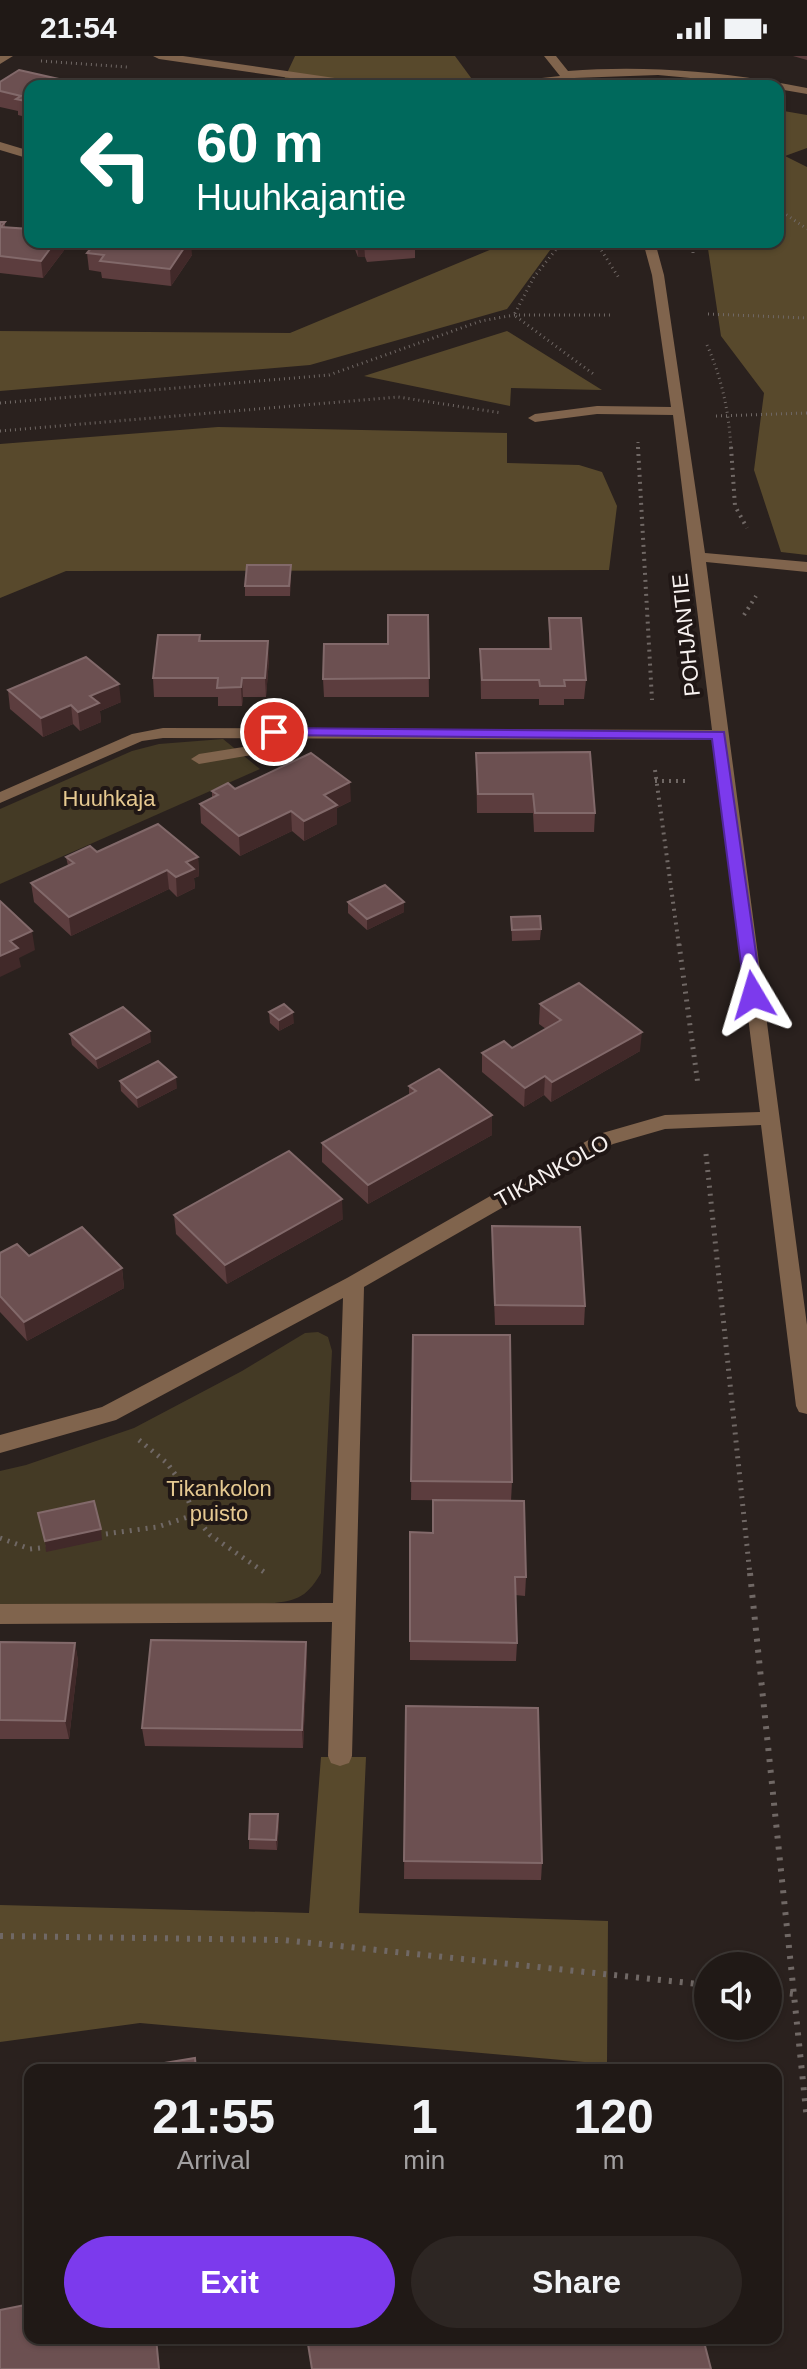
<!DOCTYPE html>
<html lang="en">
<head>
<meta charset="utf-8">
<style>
  :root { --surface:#201916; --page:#2d2623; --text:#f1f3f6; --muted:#a2a0a1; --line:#3d3835; --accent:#7c3aed }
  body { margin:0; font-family:Helvetica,sans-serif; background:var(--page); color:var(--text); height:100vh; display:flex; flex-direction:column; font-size:30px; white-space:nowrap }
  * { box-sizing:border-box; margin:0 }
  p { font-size:26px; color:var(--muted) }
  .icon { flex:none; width:44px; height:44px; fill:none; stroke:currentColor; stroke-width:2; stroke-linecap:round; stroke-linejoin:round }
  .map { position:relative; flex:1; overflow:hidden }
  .panel { position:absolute; left:24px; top:2008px; width:758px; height:280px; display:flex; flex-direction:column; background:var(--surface); border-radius:16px; box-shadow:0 2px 6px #0004,0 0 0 2px var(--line) }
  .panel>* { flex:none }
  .guide { position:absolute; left:24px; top:24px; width:760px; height:168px; border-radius:16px; box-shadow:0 2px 6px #0004,0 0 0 2px var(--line); background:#00695c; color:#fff; overflow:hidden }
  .fabs { position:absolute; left:694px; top:1896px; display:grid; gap:16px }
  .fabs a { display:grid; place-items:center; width:88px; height:88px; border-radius:50%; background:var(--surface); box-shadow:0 2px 6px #0004,0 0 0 2px var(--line); font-size:40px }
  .pin { position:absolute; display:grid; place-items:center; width:68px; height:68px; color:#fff; margin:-34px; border:4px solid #fff; border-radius:50%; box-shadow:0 2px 8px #0007 }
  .me { position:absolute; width:88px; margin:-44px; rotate:353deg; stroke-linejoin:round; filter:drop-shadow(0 0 6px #0008) }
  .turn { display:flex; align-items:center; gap:28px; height:168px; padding:0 40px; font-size:36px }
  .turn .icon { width:104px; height:104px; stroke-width:2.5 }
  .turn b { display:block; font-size:56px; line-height:68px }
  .eta { display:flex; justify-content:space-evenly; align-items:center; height:136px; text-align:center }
  .eta b { font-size:48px; font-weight:800; line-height:56px }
  .button { display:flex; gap:16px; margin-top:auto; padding:16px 40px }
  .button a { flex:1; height:92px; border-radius:48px; background:var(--accent); color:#fff; font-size:32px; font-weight:800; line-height:92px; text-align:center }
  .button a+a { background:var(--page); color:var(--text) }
  .status { display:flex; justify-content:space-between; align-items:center; height:56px; padding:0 40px; background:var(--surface); direction:ltr }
  .status svg { height:22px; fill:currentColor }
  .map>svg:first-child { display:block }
  .green { fill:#443a25 }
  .forest { fill:#58492c }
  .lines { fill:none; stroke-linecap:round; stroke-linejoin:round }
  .path-far3 { stroke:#706865; stroke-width:3; stroke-dasharray:1 4; stroke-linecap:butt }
  .path-far2 { stroke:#706865; stroke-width:4; stroke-dasharray:2 5; stroke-linecap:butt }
  .path-far1 { stroke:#706865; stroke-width:5; stroke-dasharray:2 6; stroke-linecap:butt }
  .path { stroke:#706865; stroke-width:6; stroke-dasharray:3 8; stroke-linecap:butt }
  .minor { fill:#80644d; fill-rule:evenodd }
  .wall { fill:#5c3d3e }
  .shaded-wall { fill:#412929 }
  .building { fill:#6c5051; stroke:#82696a; stroke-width:2 }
  .route { fill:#7c3aed; stroke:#51269a; stroke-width:2 }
  .labels { text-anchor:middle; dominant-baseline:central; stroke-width:8; stroke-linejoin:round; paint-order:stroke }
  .street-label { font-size:22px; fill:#f7f1ef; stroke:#201715 }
  .park-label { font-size:22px; fill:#e6c991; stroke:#201715 }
</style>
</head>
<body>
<div class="status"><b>21:54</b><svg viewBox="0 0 49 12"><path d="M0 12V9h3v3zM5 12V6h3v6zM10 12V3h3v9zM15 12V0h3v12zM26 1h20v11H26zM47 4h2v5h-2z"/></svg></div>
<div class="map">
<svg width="807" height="2313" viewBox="0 0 807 2313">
  <rect width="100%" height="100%" fill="#2a211e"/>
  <!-- green -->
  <g class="green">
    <path d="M223,683l37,30 -260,115v-75l132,-58 27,-7z"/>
    <path d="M318,1276l10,5 4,14 -11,222c-16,27 -26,28 -57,31h-264v-133l26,-6 108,-37 108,-57 63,-38z"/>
  </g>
  <!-- forest -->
  <g class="forest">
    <path d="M295,0h160l22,30h-196z"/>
    <path d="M778,54l29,5v33l-22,8 22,11v388l-26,-3 -27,-82 10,-77 -43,-57 -14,-94h71z"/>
    <path d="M482,186h74l-49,67 -197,56 -310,26v-60l290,2 202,-84z"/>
    <path d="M507,275l95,59 -91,-2 -1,18 -146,-30z"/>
    <path d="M218,371l289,6v30l72,2 23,7 15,34 -8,64 -543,1 -66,27v-154z"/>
    <path d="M321,1701h45l-7,156 249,8 -1,143 -467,-41 -140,19v-137l309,8z"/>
  </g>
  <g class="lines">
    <!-- path-far3 -->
    <g class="path-far3">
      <path d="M41,5l86,6"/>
      <path d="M778,153l29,20"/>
      <path d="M562,186l-28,35 -20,38 82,61"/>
      <path d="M596,186l23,36"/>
      <path d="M693,186v15"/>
      <path d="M708,258l99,4"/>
      <path d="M707,289c15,34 22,67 24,104"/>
      <path d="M0,347l329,-28 152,-54 33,-6h98"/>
      <path d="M716,360l91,-3"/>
      <path d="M0,375l398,-34 104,16"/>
      <path d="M638,386v7"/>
    </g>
    <!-- path-far2 -->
    <g class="path-far2">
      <path d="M638,391l14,253"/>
      <path d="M731,391l4,59 12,22"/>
      <path d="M744,559l12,-19"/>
      <path d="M655,714l24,176"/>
      <path d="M655,725h35"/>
    </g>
    <!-- path-far1 -->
    <g class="path-far1">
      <path d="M679,888l19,141"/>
      <path d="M706,1098l44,421"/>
      <path d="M139,1384l28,23 15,21 12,31 16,20 54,37"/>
      <path d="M98,1479l59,-8 37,-12"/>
      <path d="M0,1482l30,11 19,-2"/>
    </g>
    <!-- path -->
    <g class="path">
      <path d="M750,1517l57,547"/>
      <path d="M0,1880l283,4 425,45"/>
      <path d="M768,1935l27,3"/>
    </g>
    <!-- minor -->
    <g class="minor">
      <path d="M0,0h13l-13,8z"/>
      <path d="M153,0h30l186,27 6,3h-30l-186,-27z"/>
      <path d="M544,0h12l12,15c82,-6 159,1 239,17v6l-29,-5v-3l-120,-11 -84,3 6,8h-12l-3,-4 -73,4 6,-3 62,-7z"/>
      <path d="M0,86l30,9v8l-30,-9z"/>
      <path d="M643,186h12l9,33 41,278 102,9v10l-101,-10 101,763v89l-8,-2 -3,-6 -35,-281 -96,4 -52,15 -249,143 -12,469 -3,7 -9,3 -9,-3 -3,-7 4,-134 -332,2v-20l333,-1 10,-305 -227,122 -116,33v-18l102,-28 245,-129 252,-144 66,-19 95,-3 -47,-372 -550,-2 -21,3 -142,62v-11l132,-58 31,-6 549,2 -39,-315 -76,-1 -62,8 -7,-4 7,-4 62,-8 74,1 -19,-132z"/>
      <path d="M275,686l8,5 -2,3 -82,14 -8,-5 8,-5z"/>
    </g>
  </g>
  <!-- wall -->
  <g class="wall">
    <path d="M793,0h14v4z"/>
    <path d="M0,26l81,2v2h-51v32l-12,-3v-4l-18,-4z"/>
    <path d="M0,166h5v6l25,14h34l1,7 -22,29 -43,-5z"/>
    <path d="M352,186h63v16l-48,4 -2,-5h-7z"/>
    <path d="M87,197l105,2 -21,31 -69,-8 -1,-6 -12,-2z"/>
    <path d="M291,519l-1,21h-45v-10z"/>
    <path d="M428,559l1,82h-105l-1,-18 65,-35z"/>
    <path d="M549,562l37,62 -2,19h-20v6h-25v-6h-58l-1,-50h69z"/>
    <path d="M200,579l1,6 68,18 -3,38h-23l-1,9h-24v-9h-64l-1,-19z"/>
    <path d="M8,634l113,12 -21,9 1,11 -21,9 -7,-7 -30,13 -33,-28z"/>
    <path d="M476,697l119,60 -1,19h-60l-1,-19h-56z"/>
    <path d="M235,733l116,12 -14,7v16l-33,17 -12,-10 -52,25 -39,-33 -1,-19 12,-6v-7z"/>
    <path d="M97,796l101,5 1,19 -5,2 1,10 -18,9 -8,-8 -98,47 -37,-34 -3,-19 37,-17 -2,-9z"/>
    <path d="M348,846l56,10 -37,18 -19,-17z"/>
    <path d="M511,861l30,12 -1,11 -28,1z"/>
    <path d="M540,948l100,47 -89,51 -7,-7 -20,12 -42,-35v-19l30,-5 34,-19 -7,-5z"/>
    <path d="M269,956l25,11 -15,8 -9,-8z"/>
    <path d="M70,978l81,8 -53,27 -26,-24z"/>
    <path d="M120,1025l57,7 -39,20 -17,-17z"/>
    <path d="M409,1030l83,49 -124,69 -46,-42v-19l87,-48z"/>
    <path d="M174,1159l169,4 -116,65 -51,-50z"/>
    <path d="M492,1170l93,80 -1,19h-89l-3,-79z"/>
    <path d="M0,1197l122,15 2,20 -97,53 -27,-29z"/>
    <path d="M413,1279l99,147 -1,19 -100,-1z"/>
    <path d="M410,1476l116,45 -1,19 -10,-1 2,48 -1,18 -106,-1z"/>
    <path d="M0,1586l75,1 3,18 -9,78h-69z"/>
    <path d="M306,1586l1,19 -4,87 -158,-2 -3,-18z"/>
    <path d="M406,1650l136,157 -1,17 -137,-1z"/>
    <path d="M278,1758l1,10 -2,26 -28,-1v-10z"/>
  </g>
  <!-- shaded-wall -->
  <g class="shaded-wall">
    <path d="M55,186h9l1,7 -22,29 -2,-17z"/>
    <path d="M188,186h3l1,13 -21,31 -1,-17z"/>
    <path d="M357,186h7l1,15h-7z"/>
    <path d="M268,585l1,18 -3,38 -1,-19z"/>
    <path d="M242,622l1,19 -1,9 -1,-19z"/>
    <path d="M119,628l2,18 -21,9 1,11 -21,9 -2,-19 12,-16z"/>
    <path d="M71,649l2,19 -30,13 -2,-19z"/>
    <path d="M350,726l1,19 -14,7v16l-33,17v-20l20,-26z"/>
    <path d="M291,755l1,20 -52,25 -1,-20z"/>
    <path d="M198,801l1,19 -5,2 1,10 -18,9 -1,-20 10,-15z"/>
    <path d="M167,814l2,19 -98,47 -2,-19z"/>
    <path d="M404,846v10l-37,18v-11z"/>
    <path d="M32,875l3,19 -16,8 2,9 -21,10v-21l10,-15z"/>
    <path d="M293,956l1,11 -15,8v-11z"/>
    <path d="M150,975l1,11 -53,27 -2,-10z"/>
    <path d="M642,976l-2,19 -89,51 1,-20z"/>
    <path d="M545,1020l-1,19 -20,12 1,-19z"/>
    <path d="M176,1021l1,11 -39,20 -1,-10z"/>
    <path d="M492,1059v20l-124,69v-19z"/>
    <path d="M342,1143l1,20 -116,65 -2,-19z"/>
    <path d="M122,1212l2,20 -97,53 -3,-19z"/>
    <path d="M101,1473l1,11 -56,12 -1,-11z"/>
    <path d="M306,1586l1,19 -4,87 -1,-18z"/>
    <path d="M75,1587l3,18 -9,78 -4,-18z"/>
    <path d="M278,1758l1,10 -2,26 -1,-10z"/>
  </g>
  <!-- building -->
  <g class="building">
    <path d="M19,14l62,14 -3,2h-48v16l-14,-3 5,-3 -21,-5v-9z"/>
    <path d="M0,166h5l-4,5 29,2v13h25l-14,19 -41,-5z"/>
    <path d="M96,186h92l-18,27 -70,-8 4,-6 -17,-2z"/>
    <path d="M365,186h31l-29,3z"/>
    <path d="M247,509h44l-2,21h-44z"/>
    <path d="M388,559h40l1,63 -106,1 1,-35h64z"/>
    <path d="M549,562h32l5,62h-22l1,6h-25l-1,-6h-57l-2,-31h71z"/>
    <path d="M158,579h42l-1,6h69l-3,37h-23l-1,9 -24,1 1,-10h-65z"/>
    <path d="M86,601l33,27 -29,12 9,7 -21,9 -7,-7 -30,13 -33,-28z"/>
    <path d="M590,696l5,61h-60l-2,-19h-55l-2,-41z"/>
    <path d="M311,697l39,29 -26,13 13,10 -33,16 -13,-10 -52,25 -39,-32 18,-9 -6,-4 16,-8 7,6z"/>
    <path d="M158,768l40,33 -12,5 8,7 -18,8 -9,-7 -98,47 -38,-34 43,-20 -8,-6 24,-11 7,6z"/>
    <path d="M385,829l19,17 -37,17 -19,-17z"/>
    <path d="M0,845l32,30 -22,10 8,7 -18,8z"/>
    <path d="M540,860l1,13 -29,1 -1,-13z"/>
    <path d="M579,927l63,49 -90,50 -7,-6 -20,12 -43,-35 22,-12 8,7 49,-28 -21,-16z"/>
    <path d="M284,948l9,8 -14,8 -10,-8z"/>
    <path d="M123,951l27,24 -54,28 -26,-25z"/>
    <path d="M158,1005l18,16 -39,21 -17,-17z"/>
    <path d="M439,1013l53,46 -124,70 -46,-42 94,-52 -7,-5z"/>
    <path d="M289,1095l53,48 -117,66 -51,-50z"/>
    <path d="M492,1170l88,1 5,79 -90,-1z"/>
    <path d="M82,1171l40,41 -98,54 -24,-26v-43l17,-9 12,12z"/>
    <path d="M413,1279h97l2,147 -101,-1z"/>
    <path d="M433,1444l91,1 2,76h-11l2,66 -107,-2v-109l23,1z"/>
    <path d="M94,1445l7,28 -56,12 -7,-28z"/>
    <path d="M151,1584l155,2 -4,88 -160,-2z"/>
    <path d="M0,1586l75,1 -10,78 -65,-1z"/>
    <path d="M406,1650l132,2 4,155 -138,-2z"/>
    <path d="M250,1758h28l-2,26 -27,-1z"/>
    <path d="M195,2002l1,12h-74z"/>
    <path d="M30,2248v34h126l3,31h-159v-59z"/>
    <path d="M307,2282h116v2l13,-2h267l8,31h-399z"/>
  </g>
  <!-- route -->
  <path class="route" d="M274,672l450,4 38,263 -9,6 -8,-6 -33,-256 -443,-4 -2,-3z"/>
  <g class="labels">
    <!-- street labels -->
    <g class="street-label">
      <text transform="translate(686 579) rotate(-96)">POHJANTIE</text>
      <text transform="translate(552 1115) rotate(-29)">TIKANKOLO</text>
    </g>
    <!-- park labels -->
    <g class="park-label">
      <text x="109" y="742">Huuhkaja</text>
      <text x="219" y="1432">Tikankolon<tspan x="219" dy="25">puisto</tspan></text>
    </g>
  </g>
</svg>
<div class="fabs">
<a><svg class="icon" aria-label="sound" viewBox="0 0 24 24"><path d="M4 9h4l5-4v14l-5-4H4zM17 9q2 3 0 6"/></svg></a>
</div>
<div class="pin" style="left:274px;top:676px;background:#d93025"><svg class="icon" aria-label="arrive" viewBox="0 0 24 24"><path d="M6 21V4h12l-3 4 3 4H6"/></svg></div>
<svg class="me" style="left:753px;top:939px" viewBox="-20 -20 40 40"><path d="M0-17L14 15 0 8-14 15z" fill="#7c3aed" stroke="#fff" stroke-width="4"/></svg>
<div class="guide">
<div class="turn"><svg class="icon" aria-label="left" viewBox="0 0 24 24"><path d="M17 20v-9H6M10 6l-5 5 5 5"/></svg><div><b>60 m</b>Huuhkajantie</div></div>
</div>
<section class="panel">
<div class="eta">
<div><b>21:55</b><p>Arrival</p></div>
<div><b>1</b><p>min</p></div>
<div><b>120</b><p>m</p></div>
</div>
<div class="button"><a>Exit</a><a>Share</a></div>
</section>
</div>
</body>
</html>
